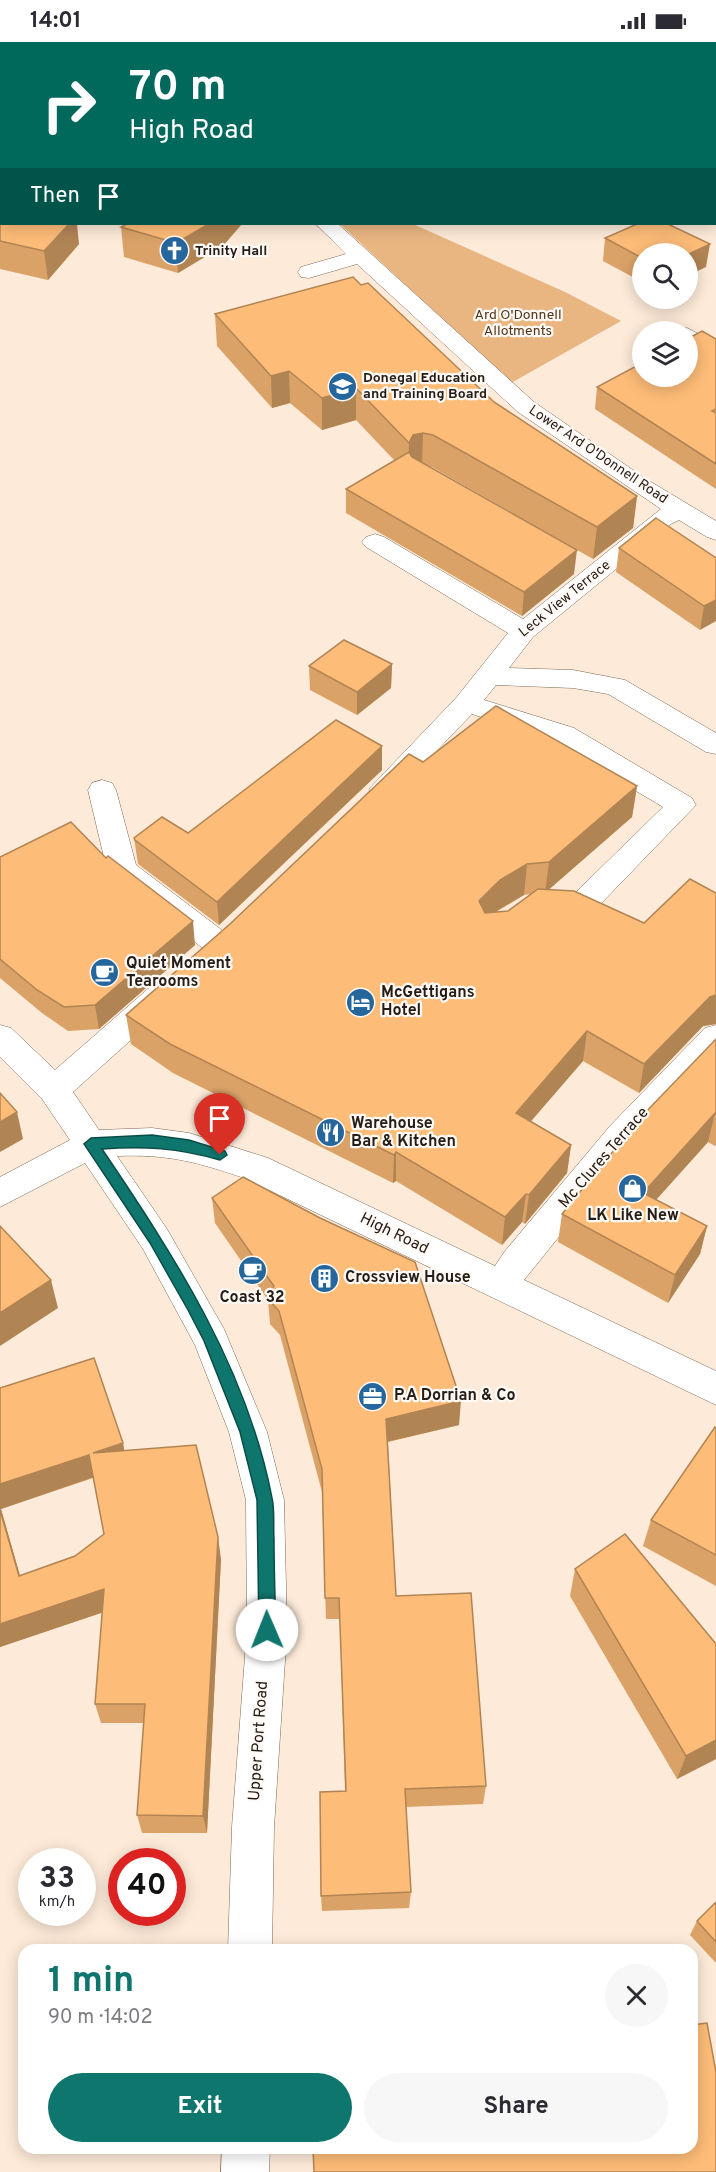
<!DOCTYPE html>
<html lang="en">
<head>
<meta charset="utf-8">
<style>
  :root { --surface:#fff; --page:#f7f7f7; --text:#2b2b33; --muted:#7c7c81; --accent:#0f766e }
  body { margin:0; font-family:Overpass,sans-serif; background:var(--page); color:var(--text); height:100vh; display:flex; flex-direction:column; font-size:22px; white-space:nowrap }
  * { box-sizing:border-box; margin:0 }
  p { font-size:20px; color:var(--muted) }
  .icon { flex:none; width:33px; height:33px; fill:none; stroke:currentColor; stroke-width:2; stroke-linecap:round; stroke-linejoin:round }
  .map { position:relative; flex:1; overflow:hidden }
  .panel { position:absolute; left:18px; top:1902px; width:680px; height:210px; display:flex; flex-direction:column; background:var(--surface); border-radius:18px; box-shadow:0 3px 15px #0003 }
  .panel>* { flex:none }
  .top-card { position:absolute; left:0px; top:0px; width:717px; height:183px; box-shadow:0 3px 15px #0003; background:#00695c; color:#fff; overflow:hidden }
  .buttons { position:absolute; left:632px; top:201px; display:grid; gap:12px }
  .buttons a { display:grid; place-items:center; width:66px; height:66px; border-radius:50%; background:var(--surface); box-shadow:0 3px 15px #0003; font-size:30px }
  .speed { position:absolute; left:18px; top:1806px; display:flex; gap:12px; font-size:30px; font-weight:700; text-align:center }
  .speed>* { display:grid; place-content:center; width:78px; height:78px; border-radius:50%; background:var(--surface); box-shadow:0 3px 15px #0003; line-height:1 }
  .speed small { font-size:15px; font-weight:400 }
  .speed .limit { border:9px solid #d22; background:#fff; color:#111 }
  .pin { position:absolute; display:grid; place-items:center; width:51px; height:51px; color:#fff; margin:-62px -26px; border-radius:50% 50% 50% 0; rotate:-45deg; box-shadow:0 0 6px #0007 }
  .pin .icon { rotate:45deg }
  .me { position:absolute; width:66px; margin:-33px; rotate:359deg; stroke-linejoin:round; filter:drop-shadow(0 0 4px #0008) }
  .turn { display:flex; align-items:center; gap:21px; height:126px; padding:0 30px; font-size:27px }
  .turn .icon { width:78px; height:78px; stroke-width:2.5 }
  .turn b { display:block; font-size:42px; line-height:51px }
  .then { display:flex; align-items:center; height:57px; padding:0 30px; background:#0003; gap:12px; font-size:22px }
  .round { display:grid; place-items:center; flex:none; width:63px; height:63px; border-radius:32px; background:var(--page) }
  .head { display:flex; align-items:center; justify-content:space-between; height:102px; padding:0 30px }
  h1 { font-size:36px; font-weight:700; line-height:45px; color:var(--accent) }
  .action { display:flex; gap:12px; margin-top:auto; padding:12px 30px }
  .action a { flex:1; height:69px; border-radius:36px; background:var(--accent); color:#fff; font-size:24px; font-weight:700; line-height:69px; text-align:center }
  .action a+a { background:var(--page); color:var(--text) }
  .status { display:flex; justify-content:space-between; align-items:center; height:42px; padding:0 30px; background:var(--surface); direction:ltr }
  .status svg { height:16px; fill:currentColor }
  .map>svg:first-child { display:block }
  .green { fill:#e9b682 }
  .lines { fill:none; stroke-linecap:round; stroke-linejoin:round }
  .minor-casing { stroke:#7d6955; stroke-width:1 }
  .minor { fill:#fff; fill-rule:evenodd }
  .wall { fill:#daa267; fill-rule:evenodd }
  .shaded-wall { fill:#b18454 }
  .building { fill:#fdbc78; stroke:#b18454; stroke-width:1.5 }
  .route { fill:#0f766e; stroke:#0a4d48; stroke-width:1.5 }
  .labels { text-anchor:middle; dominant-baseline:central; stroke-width:4.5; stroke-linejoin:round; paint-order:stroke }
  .far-poi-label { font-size:14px; font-weight:bold; fill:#261e16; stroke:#fffaf6; text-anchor:start }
  .far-park-label { font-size:14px; fill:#4f3518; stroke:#fffaf6 }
  .far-street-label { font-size:14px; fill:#261e16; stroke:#fffaf6 }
  .poi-label { font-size:16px; font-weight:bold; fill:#261e16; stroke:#fffaf6; text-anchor:start }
  .street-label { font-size:16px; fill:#261e16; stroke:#fffaf6 }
</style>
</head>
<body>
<div class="status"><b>14:01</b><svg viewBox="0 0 49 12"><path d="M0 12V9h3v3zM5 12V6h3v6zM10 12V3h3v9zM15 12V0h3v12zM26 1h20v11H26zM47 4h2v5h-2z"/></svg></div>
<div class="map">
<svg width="716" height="2130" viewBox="0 0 716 2130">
  <rect width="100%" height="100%" fill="#fdead8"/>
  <!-- green -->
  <path class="green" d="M340,182h73l152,68 56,29 -110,62z"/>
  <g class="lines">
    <defs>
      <g id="minor">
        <path d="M182,0h18l1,2h-18z"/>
        <path d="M227,0h22l-23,2z"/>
        <path d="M335,0h19l1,2h-19z"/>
        <rect x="0" y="56" width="2" height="12"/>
        <path d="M316,182h22l196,178 112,77 70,42v19l-9,-3 -28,-17 -8,4 -138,113 -24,31 64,2 52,10 91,53v21l-10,-2 -98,-58 -35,-6 -77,-3 -12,15 90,28 118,70 4,7 -107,111c-16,5 -35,4 -51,-1l-4,-8 4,-8 11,-3 22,1 92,-90 -109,-65 -82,-28 -79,82 -10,3 -10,-3 -4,-7 87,-91 52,-65 -142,-86 -4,-5 4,-5 9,-3 9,3 139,82 138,-110 -143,-97 -161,-148 -48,14 -8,-1 -3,-5 3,-5 45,-13z"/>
        <path d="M687,286l29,15v17l-29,-15v-13h-9z"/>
        <path d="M102,738l10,3 4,7 20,75 95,72 4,8 -4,8 -11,3 -11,-3 -98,-76 -4,-7 -19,-80 4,-7z"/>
        <path d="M160,942l11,4 5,8 -5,8 -98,88 26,38 53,-2 37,5 79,25 227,108 10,-15 105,-125 95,-98 11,-3v33l-82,86 -110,136 192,91v34l-472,-227c-47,-16 -76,-24 -127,-22l50,73 57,100 43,103 17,68 3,130 -13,197 -2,123h-44l4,-123 15,-197 -1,-130 -17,-68 -34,-87 -52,-96 -58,-86 -85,44v-30l70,-37 -28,-41 -42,-42v-32l11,3 44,42 94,-82z"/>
        <path d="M222,2106h48l-1,24h-48z"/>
      </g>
    </defs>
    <!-- minor casing -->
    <use href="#minor" class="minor-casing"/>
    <!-- minor -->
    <use href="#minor" class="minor"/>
  </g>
  <!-- wall -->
  <g class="wall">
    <path d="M608,0h105l3,2v68v-68h-108z"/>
    <path d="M0,122l79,80 -31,36 -48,-11z"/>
    <path d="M121,185l102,19 -45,27 -54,-16z"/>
    <path d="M605,196l101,29 -64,-13v28l-39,-21z"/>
    <path d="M361,243l133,117 143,94 -4,32 -40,31 -161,-92 -4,-1 146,108 -52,42 -176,-103v-24l48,-29 -38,-40 -34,10 -32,-27 -18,5 -55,-62 -2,-32z"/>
    <path d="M716,297v150l-121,-80 2,-22z"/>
    <path d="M619,506l97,10 -16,72 -84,-58z"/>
    <path d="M392,622l-1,24 -34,27 -47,-25 -1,-24z"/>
    <path d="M423,720l214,24 -5,31 -83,72 95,34 72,-30v131l-13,2 -64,67 -56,-32 -52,60 40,24 -4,28 -42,51 -3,-2 -20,23 -106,-64 -3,2 -220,-110 -42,-29 -5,-29zM531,852l-23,17 -12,1 28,-17z"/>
    <path d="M382,728l-163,155 -81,-61 -4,-26 54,-5z"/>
    <path d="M0,815l106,1 89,87 -96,84 -31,2 -26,-18 -42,-35z"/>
    <path d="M716,997v106l-1,1 -7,-4 -52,58 51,26 -7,28 -32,49 -110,-61 4,-28z"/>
    <path d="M212,1156l247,227 -71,17 8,154 90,190 -3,18 -77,3 5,85 -2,16 -87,3 -1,-15 24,-105 -5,-172h-14l-4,-127 -42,-157 -10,-11 -2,-24 -53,-77z"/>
    <path d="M0,1346l123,55 1,8 97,108 -14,274h-65l-5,-18 7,-92h-43l-6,-19 8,-92 -103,35zM93,1436l11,56 -29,22 -55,20 -19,-67z"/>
    <path d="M716,1385v159l-73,-40 8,-26z"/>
    <path d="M575,1527l141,190 -39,20 -107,-183z"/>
    <path d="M716,1860v61l-26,-28 7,-14z"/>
  </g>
  <!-- shaded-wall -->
  <g class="shaded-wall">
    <path d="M0,0h72l1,2h-71v27h-2z"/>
    <path d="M69,182h8l2,20 -31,36 -4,-29z"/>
    <path d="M209,182h33l-19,22 -45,27 -2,-30z"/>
    <path d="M710,202l-4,23 -19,9v-21z"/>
    <path d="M289,329l1,32 -18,5 -1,-32z"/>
    <path d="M356,346v32l-34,10v-32z"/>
    <path d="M423,391l-1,32 -14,10 1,-32 4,-8z"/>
    <path d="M637,454l-4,32 -40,31 4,-32z"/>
    <path d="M577,508l-3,24 -52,42 2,-24z"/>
    <path d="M716,558v21l-16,9 4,-24z"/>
    <path d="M392,622l-1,24 -34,27v-23z"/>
    <path d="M382,704v24l-163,155 -2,-23z"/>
    <path d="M637,744l-5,31 -87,76 4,-31z"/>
    <path d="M527,822l-3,31 -26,15 -21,22 2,-31 21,-21z"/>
    <path d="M193,879l2,24 -96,84 -4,-24z"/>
    <path d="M716,953v29l-13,2 -64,67 5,-29 66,-67z"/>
    <path d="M587,989l-4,30 -70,81 3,-29z"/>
    <path d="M17,1070l6,27 -23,13v-30z"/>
    <path d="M715,1071l-7,29 -71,79 6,-28z"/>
    <path d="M571,1103l-4,28 -42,51 4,-29z"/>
    <path d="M396,1110v29l-3,2 1,-28z"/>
    <path d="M526,1152l-4,28 -20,23 3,-28z"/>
    <path d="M707,1184l-7,28 -32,49 7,-28z"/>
    <path d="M51,1238l7,28 -58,38v-33z"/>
    <path d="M461,1359l-2,24 -73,17v-23z"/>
    <path d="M123,1401l4,23 -34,-13z"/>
    <path d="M89,1413l5,22 -93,32 25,88 -7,-21 -19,-66v-26z"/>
    <path d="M218,1495l3,22 -14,274 -4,-17z"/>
    <path d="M104,1547l6,21 -110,37v-23z"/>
    <path d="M716,1698v19l-39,20 9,-23z"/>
  </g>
  <!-- building -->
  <g class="building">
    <path d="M623,0h90l3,2v47v-47h-90z"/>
    <path d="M2,120v62h67l-25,27 -44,-10v-77z"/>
    <path d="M127,182h82l-33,19 -55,-16z"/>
    <path d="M637,182h31l42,20 -23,11v-1h-45v4l-37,-20z"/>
    <path d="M353,235l8,8 7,-2 126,119 143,94 -40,31 -164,-92 -10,-2 -10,2 -4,8 -53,-55 -34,10 -33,-27 -18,5 -56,-62z"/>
    <path d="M702,289l14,8v70l-4,2 4,2v51l-119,-77 45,-24v13h45v-37z"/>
    <path d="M409,410l3,5 165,93 -53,42 -178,-103z"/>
    <path d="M656,476l60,40v42l-12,6 -85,-58z"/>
    <path d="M344,598l48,24 -35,28 -48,-26z"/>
    <path d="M496,664l141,80 -88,76 -22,2 -27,16 -21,21 6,12 23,-2 30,-22 36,2 70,32 46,-44 26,14v102l-6,2 -66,67 -57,-33 -71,82 55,32 -42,50 -3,-1 -21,23 -109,-65 -2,3 -224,-111 -44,-29 104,-91 179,-170 14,8z"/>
    <path d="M336,678l46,26 -165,156 -82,-62 -1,-2 28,-21 26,16z"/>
    <path d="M71,780l35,36 2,-2 85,65 -98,84 -31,2 -27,-17 -37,-31v-102z"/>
    <path d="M716,997v75l-1,-1 -72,80 64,33 -32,49 -113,-61 79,-97z"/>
    <path d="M0,1051l17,19 -17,10z"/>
    <path d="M243,1135l77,41 95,44 46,139 -75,18 10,177 75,-3 15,193 -81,3 6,103 -90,4 -1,-104 26,-1 -7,-193h-14l-3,-129 -43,-158 -11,-12 6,-13 -62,-88z"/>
    <path d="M0,1184l51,54 -51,33z"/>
    <path d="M94,1316l29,85 -30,10 103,-8 22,92 -15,279 -66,-1 8,-111h-50l9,-115 -104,35v-114l19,66 56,-20 29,-22 -15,-79 -89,29v-96z"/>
    <path d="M715,1385h1v128l-65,-35z"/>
    <path d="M625,1492l91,110v96l-30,16 -111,-187z"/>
    <path d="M716,1860v40l-19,-21z"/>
    <path d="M707,1981l9,49v100h-402l-1,-24h379v-123z"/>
  </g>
  <!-- route -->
  <path class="route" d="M152,1093l37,5 36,11 2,4 -7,5c-43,-12 -74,-14 -118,-11 73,108 145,219 170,349 3,13 1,28 2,41 0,30 1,61 2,91l-3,6 -6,2 -5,-2 -3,-6 -2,-130 -17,-68 -36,-91 -16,-31 -38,-67 -66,-99 7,-6z"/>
  <!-- icons -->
  <defs>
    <symbol id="church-disc" viewBox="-11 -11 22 22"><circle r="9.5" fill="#25669c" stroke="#fffaf6"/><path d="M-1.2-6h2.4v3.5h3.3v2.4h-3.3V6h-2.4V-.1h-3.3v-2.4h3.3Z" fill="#fff"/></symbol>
    <symbol id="university-disc" viewBox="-11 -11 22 22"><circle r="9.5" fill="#25669c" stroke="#fffaf6"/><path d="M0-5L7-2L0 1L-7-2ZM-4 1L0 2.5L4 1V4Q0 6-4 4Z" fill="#fff"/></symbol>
    <symbol id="cafe-disc" viewBox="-11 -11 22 22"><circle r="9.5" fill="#25669c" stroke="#fffaf6"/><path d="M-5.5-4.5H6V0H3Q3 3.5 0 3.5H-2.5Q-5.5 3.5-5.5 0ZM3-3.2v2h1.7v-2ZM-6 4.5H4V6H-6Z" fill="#fff"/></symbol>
    <symbol id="hotel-disc" viewBox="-11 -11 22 22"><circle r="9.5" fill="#25669c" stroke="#fffaf6"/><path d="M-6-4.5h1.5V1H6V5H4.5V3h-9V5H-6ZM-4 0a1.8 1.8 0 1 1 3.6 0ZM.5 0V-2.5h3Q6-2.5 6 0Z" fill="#fff"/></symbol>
    <symbol id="restaurant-disc" viewBox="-11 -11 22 22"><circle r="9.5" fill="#25669c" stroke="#fffaf6"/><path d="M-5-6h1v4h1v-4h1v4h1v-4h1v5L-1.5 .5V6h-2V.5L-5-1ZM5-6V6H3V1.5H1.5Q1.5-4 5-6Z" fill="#fff"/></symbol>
    <symbol id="shop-disc" viewBox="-11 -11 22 22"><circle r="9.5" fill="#25669c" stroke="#fffaf6"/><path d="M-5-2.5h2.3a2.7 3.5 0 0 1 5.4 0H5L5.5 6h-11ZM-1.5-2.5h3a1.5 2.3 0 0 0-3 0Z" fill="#fff"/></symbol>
    <symbol id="building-disc" viewBox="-11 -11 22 22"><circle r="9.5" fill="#25669c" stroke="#fffaf6"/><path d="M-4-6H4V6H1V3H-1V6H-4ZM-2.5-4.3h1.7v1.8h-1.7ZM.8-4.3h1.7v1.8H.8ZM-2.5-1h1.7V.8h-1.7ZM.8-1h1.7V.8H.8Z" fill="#fff"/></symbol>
    <symbol id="office-disc" viewBox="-11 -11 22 22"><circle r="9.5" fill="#25669c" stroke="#fffaf6"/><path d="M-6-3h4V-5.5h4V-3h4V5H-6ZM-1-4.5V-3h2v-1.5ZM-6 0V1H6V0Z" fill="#fff"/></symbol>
  </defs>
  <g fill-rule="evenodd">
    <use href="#church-disc" x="158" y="192" width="33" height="33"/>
    <use href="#university-disc" x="326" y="328" width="33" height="33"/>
    <use href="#cafe-disc" x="88" y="914" width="33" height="33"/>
    <use href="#hotel-disc" x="344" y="944" width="33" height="33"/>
    <use href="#restaurant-disc" x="314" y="1074" width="33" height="33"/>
    <use href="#shop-disc" x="616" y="1130" width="33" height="33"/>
    <use href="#cafe-disc" x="236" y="1212" width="33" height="33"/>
    <use href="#building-disc" x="308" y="1220" width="33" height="33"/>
    <use href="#office-disc" x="356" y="1338" width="33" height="33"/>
  </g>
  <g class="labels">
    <!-- far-poi labels -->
    <g class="far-poi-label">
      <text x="195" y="209">Trinity Hall</text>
      <text x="363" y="336">Donegal Education<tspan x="363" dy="16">and Training Board</tspan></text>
    </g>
    <!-- far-park labels -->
    <g class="far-park-label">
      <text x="518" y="273">Ard O'Donnell<tspan x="518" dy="16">Allotments</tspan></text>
    </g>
    <!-- far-street labels -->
    <g class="far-street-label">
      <text transform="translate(598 413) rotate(34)">Lower Ard O'Donnell Road</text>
      <text transform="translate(565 557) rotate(-39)">Leck View Terrace</text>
    </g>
    <!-- poi labels -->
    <g class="poi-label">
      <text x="126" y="922">Quiet Moment<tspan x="126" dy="18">Tearooms</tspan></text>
      <text x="381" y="951">McGettigans<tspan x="381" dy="18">Hotel</tspan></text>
      <text x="351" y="1082">Warehouse<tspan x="351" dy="18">Bar &amp; Kitchen</tspan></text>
      <text x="633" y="1174" text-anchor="middle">LK Like New</text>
      <text x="345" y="1236">Crossview House</text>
      <text x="252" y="1256" text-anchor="middle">Coast 32</text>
      <text x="394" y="1354">P.A Dorrian &amp; Co</text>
    </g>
    <!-- street labels -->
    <g class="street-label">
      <text transform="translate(604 1116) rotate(-49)">Mc Clures Terrace</text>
      <text transform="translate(394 1192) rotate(26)">High Road</text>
      <text transform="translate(259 1699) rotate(-86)">Upper Port Road</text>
    </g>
  </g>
</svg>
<div class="buttons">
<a><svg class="icon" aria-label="search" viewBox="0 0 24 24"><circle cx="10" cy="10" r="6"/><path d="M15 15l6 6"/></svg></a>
<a><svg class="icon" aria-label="layers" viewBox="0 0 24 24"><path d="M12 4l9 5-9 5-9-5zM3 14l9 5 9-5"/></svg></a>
</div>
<div class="speed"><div>33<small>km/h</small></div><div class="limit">40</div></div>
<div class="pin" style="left:220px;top:1113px;background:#d93025"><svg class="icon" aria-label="arrive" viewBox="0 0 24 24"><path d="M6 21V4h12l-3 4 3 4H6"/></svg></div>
<svg class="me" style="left:267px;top:1588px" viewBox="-20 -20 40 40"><circle r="19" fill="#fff"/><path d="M0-13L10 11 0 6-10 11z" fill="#0f766e"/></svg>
<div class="top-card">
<div class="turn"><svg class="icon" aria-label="right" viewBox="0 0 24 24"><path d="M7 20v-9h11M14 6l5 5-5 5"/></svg><div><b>70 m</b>High Road</div></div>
<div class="then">Then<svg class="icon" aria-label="arrive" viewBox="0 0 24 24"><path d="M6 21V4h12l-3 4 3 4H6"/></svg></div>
</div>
<section class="panel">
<div class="head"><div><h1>1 min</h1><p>90 m · 14:02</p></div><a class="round"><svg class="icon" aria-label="close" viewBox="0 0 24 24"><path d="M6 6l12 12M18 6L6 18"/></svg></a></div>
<div class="action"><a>Exit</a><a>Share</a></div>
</section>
</div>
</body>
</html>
